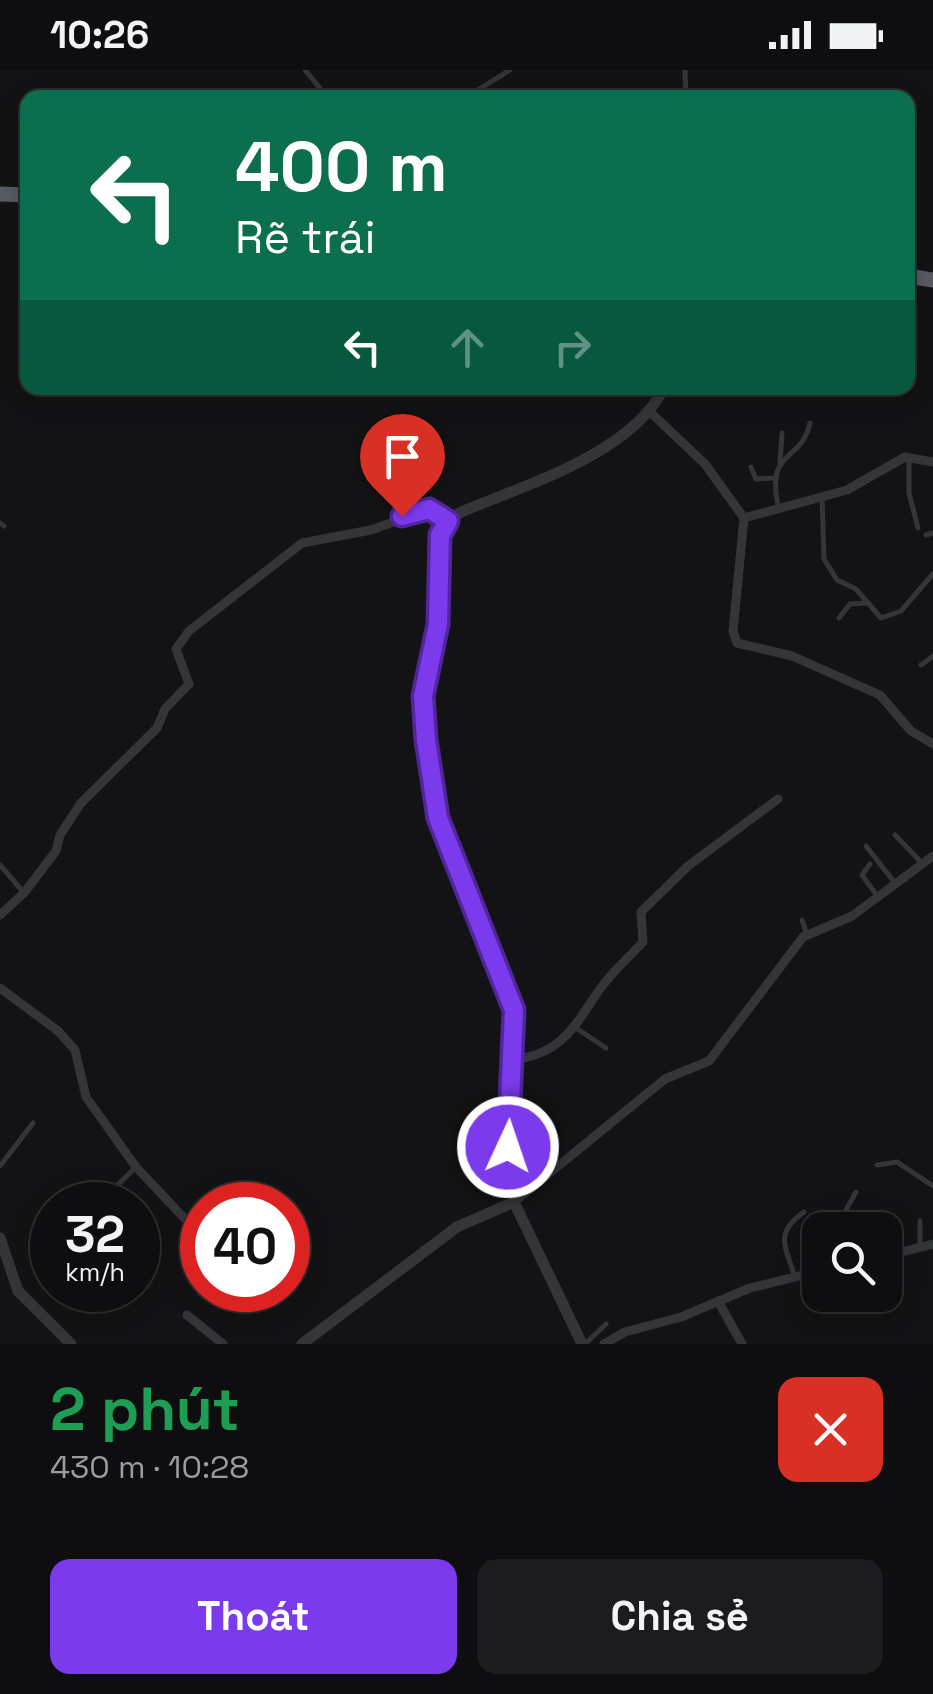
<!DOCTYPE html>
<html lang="vi">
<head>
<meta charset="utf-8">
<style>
  :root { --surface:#0e0e10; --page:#1c1c1e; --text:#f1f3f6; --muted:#9b9c9f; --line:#2e2e30; --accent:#7c3aed }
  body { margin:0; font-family:"Space Grotesk",sans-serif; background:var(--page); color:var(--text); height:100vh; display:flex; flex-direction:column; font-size:38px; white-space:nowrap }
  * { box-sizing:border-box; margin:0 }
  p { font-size:32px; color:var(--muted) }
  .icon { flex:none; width:55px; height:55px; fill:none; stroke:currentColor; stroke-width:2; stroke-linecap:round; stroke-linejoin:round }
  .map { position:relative; height:1274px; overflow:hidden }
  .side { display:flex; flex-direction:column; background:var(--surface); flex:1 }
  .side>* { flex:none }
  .banner { position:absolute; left:20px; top:20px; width:895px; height:305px; border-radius:20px; box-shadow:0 5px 25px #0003,0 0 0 2px var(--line); background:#0b6e4f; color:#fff; overflow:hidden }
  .buttons { position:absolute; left:802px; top:1142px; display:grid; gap:20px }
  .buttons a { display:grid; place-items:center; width:100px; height:100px; border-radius:20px; background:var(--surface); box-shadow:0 5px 25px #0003,0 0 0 2px var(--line); font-size:50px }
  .speed { position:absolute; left:30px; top:1112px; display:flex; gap:20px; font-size:50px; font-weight:700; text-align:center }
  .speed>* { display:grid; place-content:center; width:130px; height:130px; border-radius:50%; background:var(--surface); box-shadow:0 5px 25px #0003,0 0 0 2px var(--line); line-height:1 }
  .speed small { font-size:25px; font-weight:400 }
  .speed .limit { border:15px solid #d22; background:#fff; color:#111 }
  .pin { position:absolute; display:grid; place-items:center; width:85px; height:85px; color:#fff; margin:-102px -42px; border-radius:50% 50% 50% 0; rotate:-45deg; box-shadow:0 0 10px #0007 }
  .pin .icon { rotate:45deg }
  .me { position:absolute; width:110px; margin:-55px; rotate:3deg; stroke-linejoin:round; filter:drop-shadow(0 0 8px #0008) }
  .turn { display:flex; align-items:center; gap:35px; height:210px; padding:0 50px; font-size:45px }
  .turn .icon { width:130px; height:130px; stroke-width:2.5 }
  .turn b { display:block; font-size:70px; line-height:85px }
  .lanes { display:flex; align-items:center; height:95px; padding:0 50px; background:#0003; justify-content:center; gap:50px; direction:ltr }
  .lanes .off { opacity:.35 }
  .round { display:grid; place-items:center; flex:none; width:105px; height:105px; border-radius:20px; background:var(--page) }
  .summary { display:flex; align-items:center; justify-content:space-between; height:170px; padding:0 50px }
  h1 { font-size:60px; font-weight:800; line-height:75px; color:#1e9e55 }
  .cta { display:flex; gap:20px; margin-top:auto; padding:20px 50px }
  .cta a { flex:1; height:115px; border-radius:20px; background:var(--accent); color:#fff; font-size:40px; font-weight:800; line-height:115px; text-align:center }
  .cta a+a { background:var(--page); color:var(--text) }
  .status { display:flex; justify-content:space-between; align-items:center; height:70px; padding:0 50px; background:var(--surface); direction:ltr }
  .status svg { height:28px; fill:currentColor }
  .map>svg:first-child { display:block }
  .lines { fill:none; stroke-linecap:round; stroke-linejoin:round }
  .service { stroke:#34353a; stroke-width:5 }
  .minor { stroke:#34353a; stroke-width:9 }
  .tertiary { stroke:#34353a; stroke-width:11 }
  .trunk { stroke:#585b62; stroke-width:15 }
  .route-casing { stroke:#51269a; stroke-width:25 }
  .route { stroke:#7c3aed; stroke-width:18 }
</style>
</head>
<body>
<div class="status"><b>10:26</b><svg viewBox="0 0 49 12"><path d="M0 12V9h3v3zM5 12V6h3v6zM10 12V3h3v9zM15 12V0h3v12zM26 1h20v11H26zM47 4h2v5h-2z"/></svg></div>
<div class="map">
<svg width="933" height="1274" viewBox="0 0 933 1274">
  <rect width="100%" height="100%" fill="#131315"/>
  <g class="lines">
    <!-- service -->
    <g class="service">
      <path d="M305,0l23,28"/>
      <path d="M685,0l1,28"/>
      <path d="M465,28l45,-28"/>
      <path d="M909,390v33l9,35"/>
      <path d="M780,393l2,-30"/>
      <path d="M751,397l5,12 17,-1"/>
      <path d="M822,427l2,62 13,21 19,9 25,29 20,-7 32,-37"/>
      <path d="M778,436c-12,-59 23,-42 32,-83"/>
      <path d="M0,453l4,3"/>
      <path d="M926,465l7,-2"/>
      <path d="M839,548l11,-14 19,-1"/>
      <path d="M921,595l12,-9"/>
      <path d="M895,765l28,29"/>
      <path d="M866,776l29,37"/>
      <path d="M870,794l-8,11 16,22"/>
      <path d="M0,795l24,28"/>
      <path d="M802,850l5,15"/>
      <path d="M576,958l30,20"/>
      <path d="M877,1095l20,-3 36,24"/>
      <path d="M0,1096l33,-43"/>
      <path d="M97,1135l39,-38"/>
      <path d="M920,1151v26"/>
      <path d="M843,1160l4,-22 9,-16"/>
      <path d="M795,1208c-9,-32 -22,-44 9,-66"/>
      <path d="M585,1274l21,-20"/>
    </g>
    <!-- minor -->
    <g class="minor">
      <path d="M649,341l56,53 39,54"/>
      <path d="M744,448l-11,113 4,12 55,13 88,39 31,36 22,13"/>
      <path d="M744,448l103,-28 58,-33 28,5"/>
      <path d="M0,845l24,-22 32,-42 4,-16 21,-32 76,-75 8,-19 24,-25 -13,-35 13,-18 113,-88 69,-13 58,-21 19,12"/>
      <path d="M0,918l58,43 17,19 11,47 50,70 66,70"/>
      <path d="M513,990c51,-7 61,-34 87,-71 12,-17 29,-32 43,-47l-2,-30 47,-46 90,-67"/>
      <path d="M514,1132l151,-123 44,-18 94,-124 49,-21 81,-60"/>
      <path d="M885,1186l48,-12"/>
      <path d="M718,1231l24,43"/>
      <path d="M187,1245l36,29"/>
      <path d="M604,1274l21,-12 56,-15 69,-29 70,-17"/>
    </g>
    <!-- tertiary -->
    <g class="tertiary">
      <path d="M514,1132l-6,-55 6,-136 -76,-193 -15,-107 17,-99 1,-77 7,-14 13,-9c64,-27 170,-58 203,-124"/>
      <path d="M0,1168l18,53 53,53"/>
      <path d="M302,1274l155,-117 57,-25 68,142"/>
    </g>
    <!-- trunk -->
    <g class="trunk">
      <path d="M0,124l28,1"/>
      <path d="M908,206l25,4"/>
    </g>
  </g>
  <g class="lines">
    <defs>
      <path id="route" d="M402,446l27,-7 19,12 -8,14 -2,89 -15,72 3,44 12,78 76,192 -6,137"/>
    </defs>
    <!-- route casing -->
    <use href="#route" class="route-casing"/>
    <!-- route -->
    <use href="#route" class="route"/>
  </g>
</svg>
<div class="buttons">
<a><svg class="icon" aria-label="search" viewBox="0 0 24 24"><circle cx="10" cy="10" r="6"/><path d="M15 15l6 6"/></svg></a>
</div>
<div class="speed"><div>32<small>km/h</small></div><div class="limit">40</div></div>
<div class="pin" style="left:402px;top:446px;background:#d93025"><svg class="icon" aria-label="arrive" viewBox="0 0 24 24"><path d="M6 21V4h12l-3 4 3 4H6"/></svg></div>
<svg class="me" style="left:508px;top:1077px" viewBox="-20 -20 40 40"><circle r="17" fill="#7c3aed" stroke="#fff" stroke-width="3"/><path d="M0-11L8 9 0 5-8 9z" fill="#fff"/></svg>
<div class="banner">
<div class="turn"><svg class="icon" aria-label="left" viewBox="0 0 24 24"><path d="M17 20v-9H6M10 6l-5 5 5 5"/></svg><div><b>400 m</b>Rẽ trái</div></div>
<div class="lanes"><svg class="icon" aria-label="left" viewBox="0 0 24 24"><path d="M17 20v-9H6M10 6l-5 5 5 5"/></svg><svg class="icon off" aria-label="ahead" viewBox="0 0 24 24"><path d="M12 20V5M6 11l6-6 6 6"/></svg><svg class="icon off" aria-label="right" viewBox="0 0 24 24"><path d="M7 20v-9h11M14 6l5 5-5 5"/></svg></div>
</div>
</div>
<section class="side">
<div class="summary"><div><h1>2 phút</h1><p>430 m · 10:28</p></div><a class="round" style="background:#d93025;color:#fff"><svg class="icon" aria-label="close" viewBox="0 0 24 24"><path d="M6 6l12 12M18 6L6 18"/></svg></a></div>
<div class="cta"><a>Thoát</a><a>Chia sẻ</a></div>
</section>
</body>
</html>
